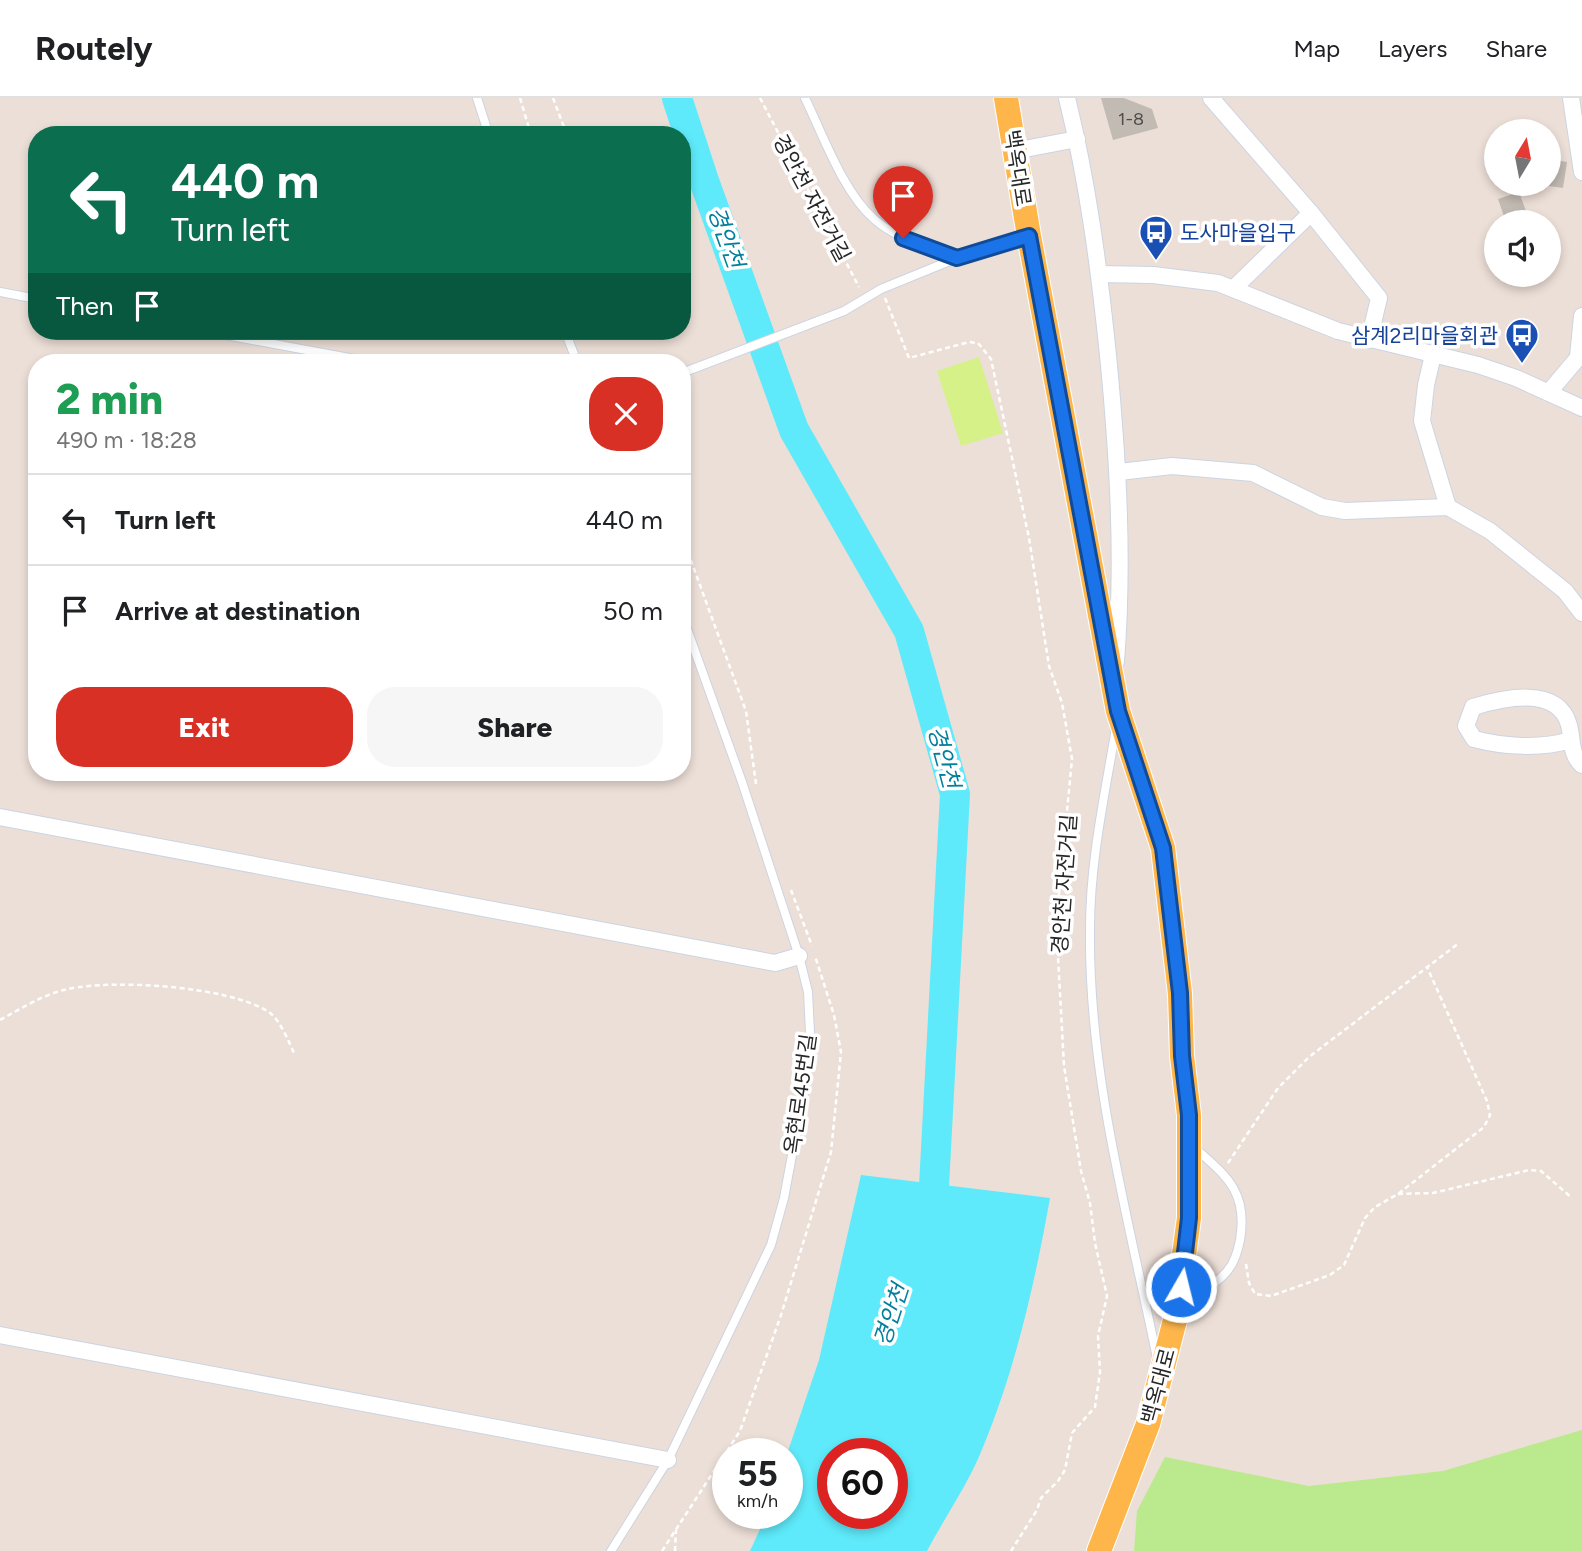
<!DOCTYPE html>
<html lang="en">
<head>
<meta charset="utf-8">
<style>
  :root { --surface:#fff; --page:#f6f6f6; --text:#202124; --muted:#757577; --line:#e0e0e0; --accent:#d93025 }
  body { margin:0; font-family:Figtree,"Noto Sans KR",sans-serif; background:var(--page); color:var(--text); height:100vh; display:flex; flex-direction:column; font-size:26px; white-space:nowrap }
  * { box-sizing:border-box; margin:0 }
  p { font-size:23px; color:var(--muted) }
  .icon { flex:none; width:38px; height:38px; fill:none; stroke:currentColor; stroke-width:2; stroke-linecap:round; stroke-linejoin:round }
  .map { position:relative; flex:1; overflow:hidden }
  .details { position:absolute; left:28px; top:256px; width:663px; height:427px; display:flex; flex-direction:column; background:var(--surface); border-radius:28px; box-shadow:0 4px 10px #0003 }
  .details>* { flex:none }
  .hud { position:absolute; left:28px; top:28px; width:663px; height:214px; border-radius:28px; box-shadow:0 4px 10px #0003; background:#0b6e4f; color:#fff; overflow:hidden }
  .needle { width:46px; rotate:10deg }
  .tools { position:absolute; left:1484px; top:21px; display:grid; gap:14px }
  .tools a { display:grid; place-items:center; width:77px; height:77px; border-radius:50%; background:var(--surface); box-shadow:0 4px 10px #0003; font-size:35px }
  .speed { position:absolute; left:712px; top:1340px; display:flex; gap:14px; font-size:35px; font-weight:700; text-align:center }
  .speed>* { display:grid; place-content:center; width:91px; height:91px; border-radius:50%; background:var(--surface); box-shadow:0 4px 10px #0003; line-height:1 }
  .speed small { font-size:18px; font-weight:400 }
  .speed .limit { border:10px solid #d22; background:#fff; color:#111 }
  .pin { position:absolute; display:grid; place-items:center; width:60px; height:60px; color:#fff; margin:-72px -30px; border-radius:50% 50% 50% 0; rotate:-45deg; box-shadow:0 0 7px #0007 }
  .pin .icon { rotate:45deg }
  .me { position:absolute; width:77px; margin:-38px; rotate:8deg; stroke-linejoin:round; filter:drop-shadow(0 0 5px #0008) }
  .turn { display:flex; align-items:center; gap:24px; height:147px; padding:0 28px; font-size:32px }
  .turn .icon { width:91px; height:91px; stroke-width:2.5 }
  .turn b { display:block; font-size:49px; line-height:60px }
  .then { display:flex; align-items:center; height:66px; padding:0 28px; background:#0003; gap:14px; font-size:26px }
  .round { display:grid; place-items:center; flex:none; width:74px; height:74px; border-radius:28px; background:var(--page) }
  .summary { display:flex; align-items:center; justify-content:space-between; height:119px; padding:0 28px }
  h1 { font-size:42px; font-weight:800; line-height:52px; color:#1e9e55 }
  .button { display:flex; gap:14px; margin-top:auto; padding:14px 28px }
  .button a { flex:1; height:80px; border-radius:28px; background:var(--accent); color:#fff; font-size:28px; font-weight:800; line-height:80px; text-align:center }
  .button a+a { background:var(--page); color:var(--text) }
  ul { padding:0; list-style:none }
  li { display:flex; align-items:center; gap:21px; height:91px; padding:0 28px; border-top:2px solid var(--line) }
  li div { flex:1 }
  li b { display:block; font-size:26px }
  li em { font-style:normal }
  header { display:flex; align-items:center; gap:42px; box-sizing:border-box; height:98px; padding:0 35px; background:var(--surface); border-bottom:2px solid var(--line) }
  header strong { font-size:33px }
  nav { display:flex; gap:38px; margin-inline-start:auto; font-size:24px }
  .map>svg:first-child { display:block }
  .green { fill:#bbe98d }
  .pitch { fill:#d6f187 }
  .water { fill:#5eeafa; fill-rule:evenodd }
  .lines { fill:none; stroke-linecap:round; stroke-linejoin:round }
  .river { stroke:#5eeafa; stroke-width:30 }
  .building { fill:#c2bbb3 }
  .lane-casing { stroke:#ccd4e2; stroke-width:10 }
  .street-casing { stroke:#ccd4e2; stroke-width:18 }
  .primary-casing { stroke:#fff; stroke-width:26 }
  .path { stroke:#fff; stroke-width:2.5; stroke-dasharray:5 3.5; stroke-linecap:butt }
  .lane { stroke:#fff; stroke-width:8 }
  .street { stroke:#fff; stroke-width:16 }
  .primary { stroke:#feb64a; stroke-width:24 }
  .route-casing { stroke:#114b97; stroke-width:18 }
  .route { stroke:#1a73e8; stroke-width:12 }
  .labels { text-anchor:middle; dominant-baseline:central; stroke-width:7; stroke-linejoin:round; paint-order:stroke }
  .number-label { font-size:18px; fill:#4e4c4a }
  .street-label { font-size:21px; fill:#272727; stroke:#fff }
  .transit-label { font-size:21px; fill:#164399; stroke:#fff; text-anchor:start }
  .water-label { font-size:23px; font-style:italic; fill:#027f9b; stroke:#fff }
</style>
</head>
<body>
<header>
<strong>Routely</strong>
<nav><a>Map</a><a>Layers</a><a>Share</a></nav>
</header>
<div class="map">
<svg width="1582" height="1453" viewBox="0 0 1582 1453">
  <rect width="100%" height="100%" fill="#ecdfd7"/>
  <!-- green -->
  <path class="green" d="M1582,1332v121h-448l3,-40 28,-54 144,29 134,-15z"/>
  <!-- pitch -->
  <path class="pitch" d="M979,259l24,76 -42,13 -24,-75z"/>
  <!-- water -->
  <path class="water" d="M861,1077l189,23c-15,84 -34,169 -67,249 -14,36 -38,70 -56,104h-177l17,-37h21l-1,-60 32,-94zM833,1356h59v60h-59z"/>
  <g class="lines">
    <!-- river -->
    <path class="river" d="M677,0l26,80 91,252 115,201 46,163 -21,392 -12,36"/>
  </g>
  <!-- building -->
  <g class="building">
    <path d="M1101,0h23l28,11 6,19 -45,12z"/>
    <path d="M1549,61l18,3 -4,26 -14,-2z"/>
    <path d="M1519,94l11,30h-24l-8,-23z"/>
  </g>
  <g class="lines">
    <defs>
      <g id="lane">
        <path d="M477,0l12,37"/>
        <path d="M805,0c18,37 38,94 69,121 22,20 55,28 82,38"/>
        <path d="M0,194l37,7"/>
        <path d="M204,233l167,31"/>
        <path d="M565,233l12,31"/>
        <path d="M682,275l162,-62 37,-22 76,-31 69,-21"/>
        <path d="M1116,630c-11,66 -26,133 -26,200 -2,145 38,288 67,430"/>
        <path d="M1183,1203c15,-9 35,-17 45,-31 7,-8 10,-20 12,-30 8,-47 -12,-63 -45,-92"/>
        <path d="M611,1453l57,-91 103,-215 13,-47 22,-118 4,-47 -2,-41 -9,-36 -57,-174 -60,-167"/>
      </g>
      <g id="street">
        <path d="M1067,0c21,85 32,170 41,257 10,103 16,204 8,307"/>
        <path d="M1211,0l100,115 68,85 -10,42"/>
        <path d="M1571,0l11,74"/>
        <path d="M1014,53l63,-12"/>
        <path d="M1100,176l53,1 65,8 120,48 140,34 38,13 66,30"/>
        <path d="M1233,191l78,-76"/>
        <path d="M1433,257l-7,30 -4,36 26,86"/>
        <path d="M1578,259l4,-41"/>
        <path d="M1549,294l33,-39"/>
        <path d="M1119,374l53,-6 81,7 69,34 23,4 103,-4 42,24 75,60 17,22"/>
        <path d="M1571,642c-30,9 -66,7 -97,-1l-8,-13 7,-19c30,-9 85,-22 96,18 4,16 1,29 13,40"/>
        <path d="M0,719l775,146 24,-7"/>
        <path d="M0,1237l668,125"/>
      </g>
      <path id="primary" d="M1006,0l23,138 89,475 45,137 17,146 2,62 7,59v103l-14,102 -27,104 -49,127"/>
    </defs>
    <!-- lane casing -->
    <use href="#lane" class="lane-casing"/>
    <!-- street casing -->
    <use href="#street" class="street-casing"/>
    <!-- primary casing -->
    <use href="#primary" class="primary-casing"/>
    <!-- path -->
    <g class="path">
      <path d="M520,0l11,37"/>
      <path d="M553,0l14,37"/>
      <path d="M760,0l99,189"/>
      <path d="M885,200l24,60 60,-16 9,1 13,16 38,179 20,128 13,37 10,56 -14,145 -1,35 7,127 17,105 9,32 5,40 12,53 -9,40 2,36 -5,35 -23,26 -7,37 -7,11 -17,17 -4,12 -26,41"/>
      <path d="M682,438l64,175 10,73"/>
      <path d="M791,792l21,56"/>
      <path d="M0,922c22,-12 44,-26 68,-31 47,-10 160,-3 201,23 11,8 19,28 25,41"/>
      <path d="M1228,1065l50,-75 31,-31 150,-114"/>
      <path d="M1398,1096l35,-1 96,-23 12,1 31,27"/>
      <path d="M1246,1166l3,19 6,11 16,2 59,-21 14,-10 21,-47 10,-11 23,-13 86,-67 6,-12 -3,-14 -60,-134"/>
      <path d="M662,1453l78,-120 41,-116 50,-163 10,-100 -7,-37 -19,-59"/>
      <path d="M675,1453l1,-21"/>
    </g>
    <!-- lane -->
    <use href="#lane" class="lane"/>
    <!-- street -->
    <use href="#street" class="street"/>
    <!-- primary -->
    <use href="#primary" class="primary"/>
  </g>
  <g class="lines">
    <defs>
      <path id="route" d="M903,140l54,20 72,-22 89,475 45,137 17,145 2,63 7,59v103l-8,69"/>
    </defs>
    <!-- route casing -->
    <use href="#route" class="route-casing"/>
    <!-- route -->
    <use href="#route" class="route"/>
  </g>
  <!-- icons -->
  <defs>
    <symbol id="bus-pin" viewBox="-11 -11 22 30"><path d="M0 17L-7.5 6A9.5 9.5 0 1 1 7.5 6Z" fill="#1a4fb4" stroke="#fff"/><path d="M-5-6H5V4H4V6H2V4H-2V6H-4V4H-5ZM-3.5-4V0h7V-4ZM-3.5 1.2v1.5H-2V1.2ZM2 1.2v1.5H3.5V1.2Z" fill="#fff"/></symbol>
  </defs>
  <g fill-rule="evenodd">
    <use href="#bus-pin" x="1137" y="115" width="38" height="52"/>
    <use href="#bus-pin" x="1503" y="218" width="38" height="52"/>
  </g>
  <g class="labels">
    <!-- number labels -->
    <g class="number-label">
      <text x="1131" y="21">1-8</text>
    </g>
    <!-- street labels -->
    <g class="street-label">
      <text transform="translate(1018 70) rotate(81)">백옥대로</text>
      <text transform="translate(812 100) rotate(62)">경안천 자전거길</text>
      <text transform="translate(1064 786) rotate(-86)">경안천 자전거길</text>
      <text transform="translate(800 996) rotate(-82)">옥현로45번길</text>
      <text transform="translate(1158 1288) rotate(-75)">백옥대로</text>
    </g>
    <!-- transit labels -->
    <g class="transit-label">
      <text x="1180" y="134">도사마을입구</text>
      <text x="1498" y="237" text-anchor="end">삼계2리마을회관</text>
    </g>
    <!-- water labels -->
    <g class="water-label">
      <text transform="translate(726 139) rotate(70)">경안천</text>
      <text transform="translate(944 659) rotate(75)">경안천</text>
      <text transform="translate(891 1217) rotate(-72)">경안천</text>
    </g>
  </g>
</svg>
<div class="tools">
<a><svg class="needle" viewBox="-14 -14 28 28"><path d="M0-13l5 13h-10z" fill="#e53935"/><path d="M0 13l5-13h-10z" fill="#757577"/></svg></a>
<a><svg class="icon" aria-label="sound" viewBox="0 0 24 24"><path d="M4 9h4l5-4v14l-5-4H4zM17 9q2 3 0 6"/></svg></a>
</div>
<div class="speed"><div>55<small>km/h</small></div><div class="limit">60</div></div>
<div class="pin" style="left:903px;top:140px;background:#d93025"><svg class="icon" aria-label="arrive" viewBox="0 0 24 24"><path d="M6 21V4h12l-3 4 3 4H6"/></svg></div>
<svg class="me" style="left:1181px;top:1189px" viewBox="-20 -20 40 40"><circle r="17" fill="#1a73e8" stroke="#fff" stroke-width="3"/><path d="M0-11L8 9 0 5-8 9z" fill="#fff"/></svg>
<div class="hud">
<div class="turn"><svg class="icon" aria-label="left" viewBox="0 0 24 24"><path d="M17 20v-9H6M10 6l-5 5 5 5"/></svg><div><b>440 m</b>Turn left</div></div>
<div class="then">Then<svg class="icon" aria-label="arrive" viewBox="0 0 24 24"><path d="M6 21V4h12l-3 4 3 4H6"/></svg></div>
</div>
<section class="details">
<div class="summary"><div><h1>2 min</h1><p>490 m · 18:28</p></div><a class="round" style="background:#d93025;color:#fff"><svg class="icon" aria-label="close" viewBox="0 0 24 24"><path d="M6 6l12 12M18 6L6 18"/></svg></a></div>
<ul>
<li><svg class="icon" aria-label="left" viewBox="0 0 24 24"><path d="M17 20v-9H6M10 6l-5 5 5 5"/></svg><div><b>Turn left</b></div><em>440 m</em></li>
<li><svg class="icon" aria-label="arrive" viewBox="0 0 24 24"><path d="M6 21V4h12l-3 4 3 4H6"/></svg><div><b>Arrive at destination</b></div><em>50 m</em></li>
</ul>
<div class="button"><a>Exit</a><a>Share</a></div>
</section>
</div>
</body>
</html>
